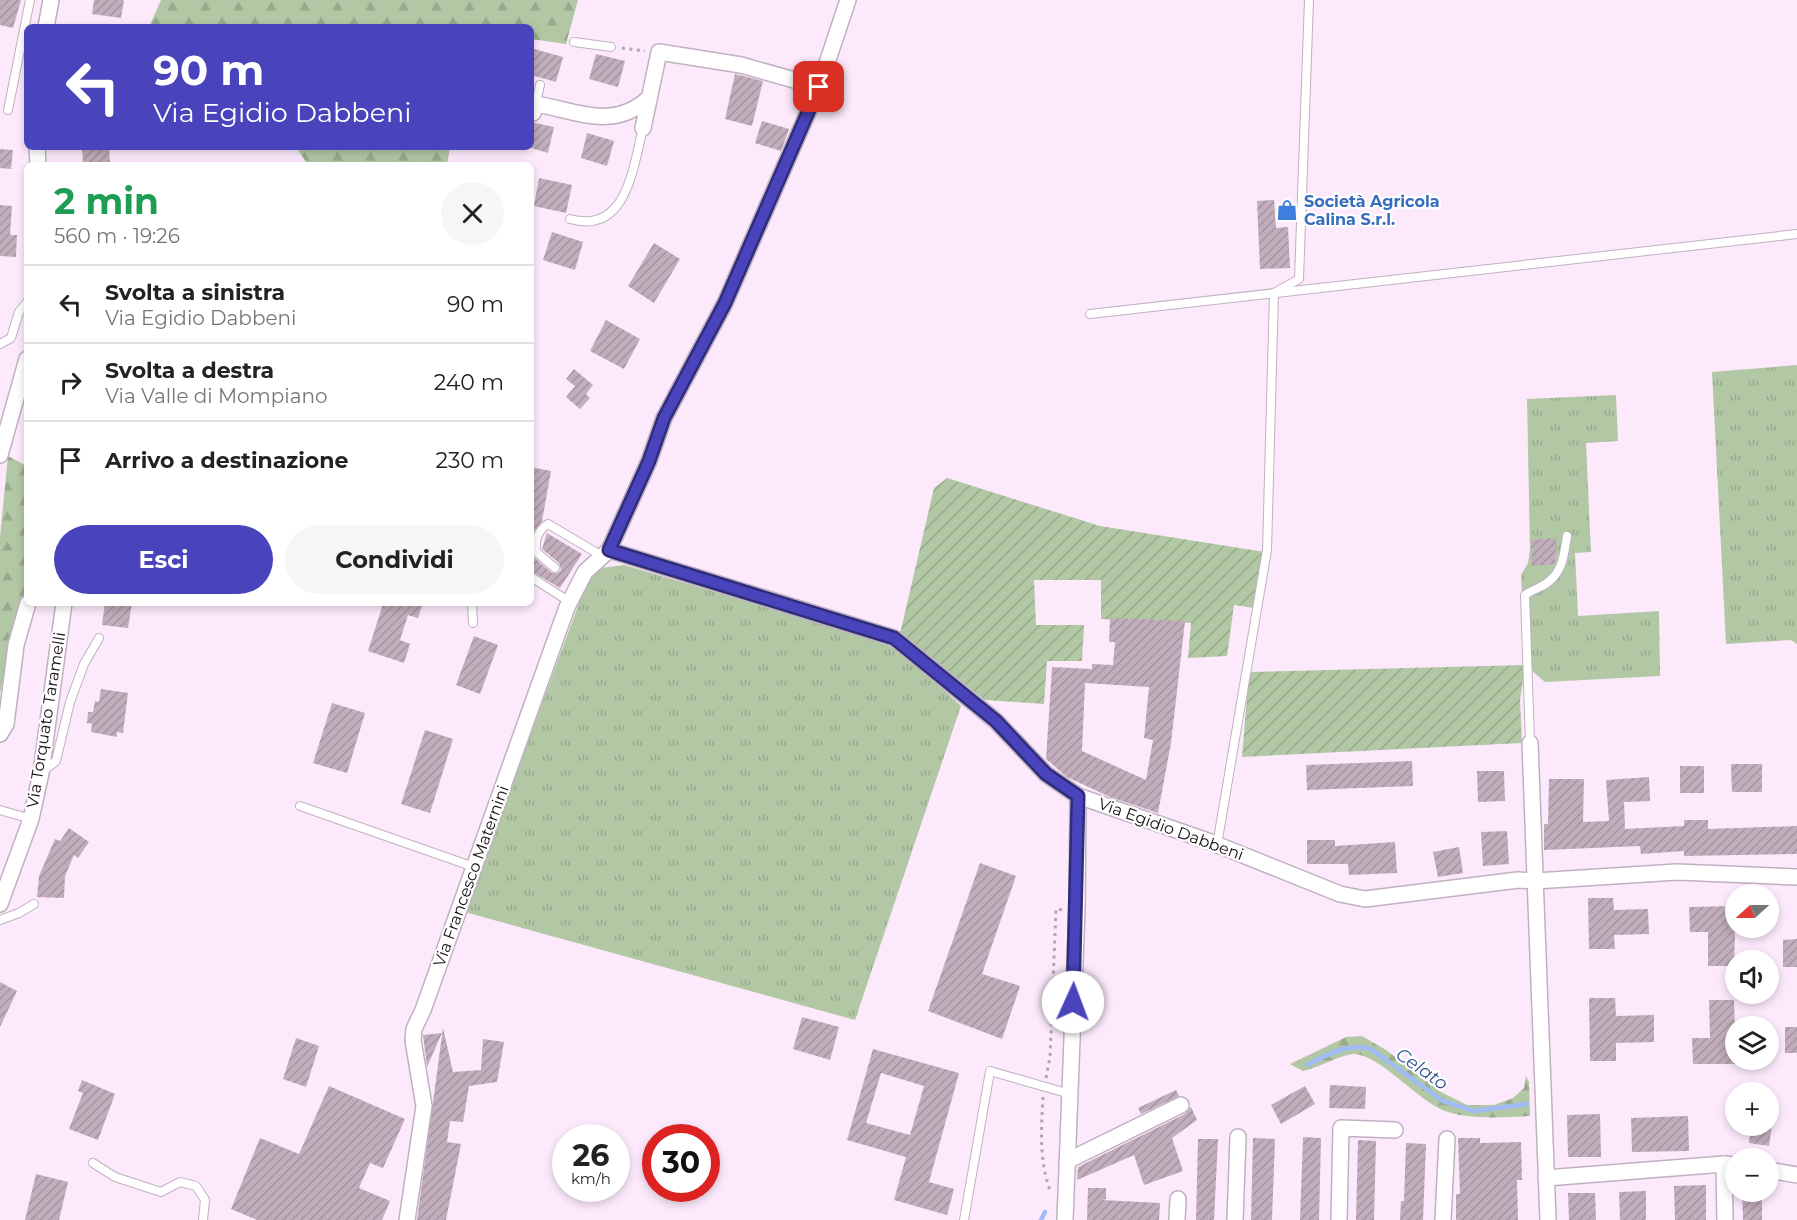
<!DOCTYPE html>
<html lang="it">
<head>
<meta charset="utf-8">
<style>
  :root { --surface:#fff; --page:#f6f6f6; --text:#222; --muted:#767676; --line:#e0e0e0; --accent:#4944bb }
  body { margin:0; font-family:Montserrat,sans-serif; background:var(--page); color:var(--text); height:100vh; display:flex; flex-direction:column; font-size:22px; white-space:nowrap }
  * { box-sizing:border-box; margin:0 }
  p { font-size:20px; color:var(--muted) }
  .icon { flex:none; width:33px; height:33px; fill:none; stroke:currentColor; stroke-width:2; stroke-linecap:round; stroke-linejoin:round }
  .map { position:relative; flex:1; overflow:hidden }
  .drawer { position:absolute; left:24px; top:162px; width:510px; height:444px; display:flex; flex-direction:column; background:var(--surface); border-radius:9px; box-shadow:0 3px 9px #0003 }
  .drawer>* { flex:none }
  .guide { position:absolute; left:24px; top:24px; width:510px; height:126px; border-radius:9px; box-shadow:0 3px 9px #0003; background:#4944bb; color:#fff; overflow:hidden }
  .needle { width:39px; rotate:249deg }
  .tools { position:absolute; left:1725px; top:884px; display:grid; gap:12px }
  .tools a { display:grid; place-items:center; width:54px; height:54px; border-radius:50%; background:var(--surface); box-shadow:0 3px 9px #0003; font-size:30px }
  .speed { position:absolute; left:552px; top:1124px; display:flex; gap:12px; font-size:30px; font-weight:700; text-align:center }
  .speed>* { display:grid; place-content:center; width:78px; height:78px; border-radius:50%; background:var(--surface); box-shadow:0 3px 9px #0003; line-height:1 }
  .speed small { font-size:15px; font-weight:400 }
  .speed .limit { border:9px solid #d22; background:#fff; color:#111 }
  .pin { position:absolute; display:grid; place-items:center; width:51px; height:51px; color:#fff; margin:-26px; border-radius:12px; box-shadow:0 3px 9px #0006 }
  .me { position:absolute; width:66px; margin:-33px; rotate:2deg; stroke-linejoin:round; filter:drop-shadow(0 0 4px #0008) }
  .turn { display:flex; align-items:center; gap:21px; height:126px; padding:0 30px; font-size:27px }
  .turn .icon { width:78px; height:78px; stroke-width:2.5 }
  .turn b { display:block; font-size:42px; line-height:51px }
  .round { display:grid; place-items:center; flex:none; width:63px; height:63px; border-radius:32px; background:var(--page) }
  .summary { display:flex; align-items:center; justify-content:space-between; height:102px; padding:0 30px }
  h1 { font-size:36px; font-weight:700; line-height:45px; color:#1e9e55 }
  .cta { display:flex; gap:12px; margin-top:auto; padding:12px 30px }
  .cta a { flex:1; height:69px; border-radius:36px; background:var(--accent); color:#fff; font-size:24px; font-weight:700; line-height:69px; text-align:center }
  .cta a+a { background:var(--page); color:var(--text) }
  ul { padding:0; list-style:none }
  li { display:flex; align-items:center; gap:18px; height:78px; padding:0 30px; border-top:2px solid var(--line) }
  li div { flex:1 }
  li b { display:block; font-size:22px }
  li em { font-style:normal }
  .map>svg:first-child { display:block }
  .grass { fill:url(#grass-tufts) }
  .forest { fill:url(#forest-firs) }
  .garden { fill:url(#garden-furrows) }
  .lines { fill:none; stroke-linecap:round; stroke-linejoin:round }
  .stream { stroke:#a0bbf5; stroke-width:4.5 }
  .building { fill:url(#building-hatch); fill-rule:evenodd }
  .lane-casing { stroke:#c1b0c2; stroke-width:10 }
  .street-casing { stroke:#c1b0c2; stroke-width:18 }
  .path { stroke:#b2a4b2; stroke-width:3; stroke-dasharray:3 4.5; stroke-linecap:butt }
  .lane { stroke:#fff; stroke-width:8 }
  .street { stroke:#fff; stroke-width:15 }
  .route-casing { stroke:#2f2c7a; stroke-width:15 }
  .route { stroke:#4944bb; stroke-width:10 }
  .labels { text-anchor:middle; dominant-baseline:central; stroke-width:4.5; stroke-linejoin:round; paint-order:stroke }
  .shop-label { font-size:16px; font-weight:bold; fill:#366cbe; stroke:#fefefe; text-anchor:start }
  .street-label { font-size:16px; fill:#150f15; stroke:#fefefe }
  .water-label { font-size:18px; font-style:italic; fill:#345296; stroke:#fefefe }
</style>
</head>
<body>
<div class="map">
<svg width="1797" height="1220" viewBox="0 0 1797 1220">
  <defs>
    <pattern id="grass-tufts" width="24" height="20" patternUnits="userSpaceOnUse" patternTransform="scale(1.5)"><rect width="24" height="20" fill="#b2c7a4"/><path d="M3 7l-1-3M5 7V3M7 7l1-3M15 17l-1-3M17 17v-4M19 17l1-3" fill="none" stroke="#98aa8c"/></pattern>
    <pattern id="forest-firs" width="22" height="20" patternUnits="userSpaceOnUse" patternTransform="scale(1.5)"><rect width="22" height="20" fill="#b2c7a4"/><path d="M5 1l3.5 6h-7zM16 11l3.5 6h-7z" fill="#98aa8c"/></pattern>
    <pattern id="garden-furrows" width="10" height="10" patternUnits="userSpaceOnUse" patternTransform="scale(1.5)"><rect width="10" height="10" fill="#b2c7a4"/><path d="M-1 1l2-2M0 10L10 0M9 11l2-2" fill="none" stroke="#98aa8c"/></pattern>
    <pattern id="building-hatch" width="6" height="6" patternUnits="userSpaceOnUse" patternTransform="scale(1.5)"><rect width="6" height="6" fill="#c1adbb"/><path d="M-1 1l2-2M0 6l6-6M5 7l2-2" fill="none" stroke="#a594a0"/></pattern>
  </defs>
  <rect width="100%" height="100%" fill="#fceafc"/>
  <!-- grass -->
  <g class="grass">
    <path d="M1797,365v279l-6,-4 -65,4 -14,-272z"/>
    <path d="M1616,395l2,46 -32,2 5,109 -16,1 3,63 81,-5 1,65 -115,6 -20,-17 -4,-90 7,-12 2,-13 -3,-151z"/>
    <path d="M624,565l260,77 35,25 42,39 -106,314 -390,-108 124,-336 12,-8z"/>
  </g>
  <!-- forest -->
  <g class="forest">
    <path d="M161,0h417l-12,44 -35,-5v-12h-382z"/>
    <path d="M296,147h154l-3,18h-139z"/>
    <path d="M8,456l19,10v116l-27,111v-156z"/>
    <path d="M1362,1036l24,14 55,42 26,13h27l19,-7 11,-10 2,-12 3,6 1,34c-26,1 -56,4 -82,-4 -29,-9 -66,-56 -93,-58 -14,0 -36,14 -52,17l-13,-7 56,-27z"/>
  </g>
  <!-- garden -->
  <g class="garden">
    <path d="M947,478l153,48 165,26 -11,56 -20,-3 -7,51 -39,2 3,-35 -90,-4v-39h-67l2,45h48l-2,36h-35l-3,43 -59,-4 -85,-66 34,-146z"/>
    <path d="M1525,665l-5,35 2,43 -280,14 7,-85z"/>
  </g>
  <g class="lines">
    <!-- stream -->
    <g class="stream">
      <path d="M1307,1065c22,-11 40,-22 64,-16l72,52 31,10 53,-7"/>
      <path d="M1041,1220l4,-8"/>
    </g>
  </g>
  <!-- building -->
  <g class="building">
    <path d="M0,0h21l-8,28 -13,-3z"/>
    <path d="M94,0h30l-3,18 -29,-4z"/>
    <path d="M534,49l29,8 -7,25 -25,-7z"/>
    <path d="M596,54l29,7 -7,26 -29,-8z"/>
    <path d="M735,74l28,7 -11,45 -27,-7z"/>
    <path d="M762,121l27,8 -8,22 -26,-8z"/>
    <path d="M531,122l23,5 -6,26 -17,-5z"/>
    <path d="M587,133l27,8 -7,25 -26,-8z"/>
    <path d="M82,147h27l1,18h-27z"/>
    <path d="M0,149l13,1 -2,19 -11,-1z"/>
    <path d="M539,178l33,7 -6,28 -32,-7z"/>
    <path d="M1274,200l2,28 12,-1 2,41 -30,1 -3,-68z"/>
    <path d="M0,205l12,1 -2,29h7l-1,22 -16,-1z"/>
    <path d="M552,232l31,10 -8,28 -32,-10z"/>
    <path d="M654,243l26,16 -26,44 -26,-17z"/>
    <path d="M606,320l34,19 -16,30 -34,-18z"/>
    <path d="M574,369l19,16 -7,9 4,4 -10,11 -14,-12 9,-11 -9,-7z"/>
    <path d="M531,467l20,4 -9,50 -11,16z"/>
    <path d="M547,533l35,21 -22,34 -29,-17v-16l21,18h6l3,-3 -2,-7 -17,-14z"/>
    <path d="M1556,538l-1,26 -23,2 -1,-26z"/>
    <path d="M105,603h27l-4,25 -26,-3z"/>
    <path d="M379,603h44l-5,15 -10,-3 -8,25 10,4 -6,19 -36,-12 14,-44z"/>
    <path d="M1110,618l75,3 -14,122 -13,70 -48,-16 -43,-20 -21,-18 6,-92 40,2v-5l21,1 2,-23h-6zM1085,683l64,4 -5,51 9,2 -7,40 -64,-29z"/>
    <path d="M474,636l24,9 -18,49 -24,-9z"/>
    <path d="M101,689l27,4 -5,40 -6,-1v5l-26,-5 1,-8 -5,-1 1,-11h5l2,-11 4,1z"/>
    <path d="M332,703l33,10 -18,60 -34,-10z"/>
    <path d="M425,730l28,9 -23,74 -29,-9z"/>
    <path d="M1412,761l1,25 -106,4 -1,-25z"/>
    <path d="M1731,764h31v28h-30z"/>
    <rect x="1680" y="766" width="24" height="27"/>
    <path d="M1477,771h27l1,30 -27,1z"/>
    <path d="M1649,777l1,24 -26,1 1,27 59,-3v-6h24v9l89,-3v28l-113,2v-5l-43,3 -1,-8 -96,4v-26h4l1,-45h35l-1,43 26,-1 -3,-41z"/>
    <path d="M69,828l20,14 -11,16 -4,-3 -9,21 -1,22 -27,-1 2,-21 16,-37 5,2z"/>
    <path d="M1507,831l2,33 -26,2 -2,-34z"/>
    <path d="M1307,840h28v6l60,-4 2,31 -48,2 -1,-11h-41z"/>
    <path d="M1459,847l4,26 -25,4 -5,-25z"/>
    <path d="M980,863l36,13 -34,98 38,12 -18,53 -74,-28z"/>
    <path d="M1588,898h25l1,12 34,-1 1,25 -35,1 1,14h-26z"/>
    <path d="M1736,906l-2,60h-26v-34h-18l-1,-25z"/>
    <path d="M1797,939v28h-14v-27z"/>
    <path d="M0,982l17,9 -17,36z"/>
    <path d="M1589,998h26l1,18 38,-1v27l-38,1v18h-26z"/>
    <path d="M1709,1000h25l2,64h-43l-1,-26h18z"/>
    <path d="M802,1017l37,10 -9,33 -37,-11z"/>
    <rect x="1785" y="1027" width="12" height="26"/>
    <path d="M443,1028l10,44 28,-2 2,-31 21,3 -7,40 -28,4 -6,36 -13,-1 -3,21 14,2 -15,76h-29z"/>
    <path d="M442,1033l-15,34 -4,-32z"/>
    <path d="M296,1038l23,8 -13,41 -23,-8z"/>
    <path d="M873,1049l86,24 -30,109 25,7 -7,26 -53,-15 12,-43 -59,-17zM881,1073l43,13 -14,49 -44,-12z"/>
    <path d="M82,1080l33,14 -17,46 -29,-11 14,-36 -5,-2z"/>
    <path d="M1330,1085l36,2 -1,22 -36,-1z"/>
    <path d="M329,1086l76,33 -22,49 -13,-5 -11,25 31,13 -8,19h-125l-26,-11 29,-71 39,16z"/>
    <path d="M1305,1086l10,18 -34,20 -10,-19z"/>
    <path d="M1176,1090l3,6 -38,18 -3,-6z"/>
    <path d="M1191,1107l6,13 -25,18 11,33 -39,14 -10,-30 -57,25 1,-13 107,-53z"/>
    <path d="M1600,1114l1,43h-33l-1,-42z"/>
    <path d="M1688,1116l1,35 -57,1 -1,-34z"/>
    <path d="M1751,1125h21l-3,21 -20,-3z"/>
    <path d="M1303,1137l18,1 -2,82h-19z"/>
    <path d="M1253,1138l22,1 -3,81h-21z"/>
    <path d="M1458,1138h22v5l41,-1 1,38h-5l1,40h-62v-26h4z"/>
    <path d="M1198,1139h20l-4,81h-18z"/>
    <path d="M1358,1140l18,1 -2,79h-18z"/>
    <path d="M1406,1143l20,1 -3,76h-23l1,-19h3z"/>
    <path d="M36,1174l32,8 -9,38h-34z"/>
    <path d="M1706,1185v35h-31l-1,-34z"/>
    <path d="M1088,1188h18v11l-4,1 58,3 -1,17h-72z"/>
    <path d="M1646,1191v29h-26l-1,-28z"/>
    <path d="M1742,1191h20v29h-19z"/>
    <path d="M1568,1193h27l1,27h-27z"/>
  </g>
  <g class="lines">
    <defs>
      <g id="lane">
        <path d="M574,42l37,5"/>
        <path d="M538,94l2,-9"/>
        <path d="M8,110l22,-110"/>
        <path d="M570,219c57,16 63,-52 73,-91"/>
        <path d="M1090,314l707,-80"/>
        <path d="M0,344l11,-6 8,-26 8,-10"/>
        <path d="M555,568l-19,-16c-1,-12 1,-21 12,-28l54,32"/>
        <path d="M531,577l39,25"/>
        <path d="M472,603l1,20"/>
        <path d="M1530,743l-5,-148c7,-5 15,-7 22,-12 16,-11 17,-29 20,-47"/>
        <path d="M42,772l14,-11 14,-59 14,-38 15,-26"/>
        <path d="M300,806l174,61"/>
        <path d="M0,810l31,9"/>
        <path d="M1217,845l50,-295 7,-257 25,-14 10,-279"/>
        <path d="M0,920l19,-7 15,-9"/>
        <path d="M93,1163l22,14 46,15 19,-10 16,4 9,14 -2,20"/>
        <path d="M964,1220l26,-149 80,23"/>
      </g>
      <g id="street">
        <path d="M46,27l5,-27"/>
        <path d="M533,113l3,-9c41,7 77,27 113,-6"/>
        <path d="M643,128l16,-76 82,13 78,22"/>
        <path d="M37,147l1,18"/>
        <path d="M0,455l27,-96"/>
        <path d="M609,550l285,88 102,83 50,53 32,22 130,45 132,53 25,5 153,-19 17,1 142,-9 120,5"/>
        <path d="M0,734l6,-10 10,-79 12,-42"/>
        <path d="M1530,743l18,477"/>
        <path d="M0,904l31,-85 10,-46 23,-170"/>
        <path d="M1067,1161l114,-56"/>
        <path d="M1724,1164l1,56"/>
        <path d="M1768,1170l29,5"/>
        <path d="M1546,1178l178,-14 12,1"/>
        <path d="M407,1220l17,-114 -11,-66 1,-11 9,-19 144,-403 18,-35 24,-22 40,-89 15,-43 61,-115 94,-216 29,-87"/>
        <path d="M1065,1220l12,-310 1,-114"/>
        <path d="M1177,1220l1,-21"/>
        <path d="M1235,1220l3,-83"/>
        <path d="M1339,1220l2,-92 54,2"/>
        <path d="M1443,1220l4,-81"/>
      </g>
    </defs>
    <!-- lane casing -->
    <use href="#lane" class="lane-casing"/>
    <!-- street casing -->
    <use href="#street" class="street-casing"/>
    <!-- path -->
    <g class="path">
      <path d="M622,48l23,3"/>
      <path d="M1046,1078l4,-21 6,-148 7,1"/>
      <path d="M1043,1097c-2,33 -4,65 8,96"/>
    </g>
    <!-- lane -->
    <use href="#lane" class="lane"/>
    <!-- street -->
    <use href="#street" class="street"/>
  </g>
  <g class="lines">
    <defs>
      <path id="route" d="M819,87l-94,216 -61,115 -15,43 -40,89 285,88 102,83 50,53 32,22 -5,206"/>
    </defs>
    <!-- route casing -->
    <use href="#route" class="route-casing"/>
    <!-- route -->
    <use href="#route" class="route"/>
  </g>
  <!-- icons -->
  <defs>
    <symbol id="shop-bare" viewBox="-9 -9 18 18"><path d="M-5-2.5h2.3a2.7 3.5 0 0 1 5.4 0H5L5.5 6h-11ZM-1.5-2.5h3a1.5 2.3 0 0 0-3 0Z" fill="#3f7fe0" stroke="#fefefe" stroke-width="2.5" paint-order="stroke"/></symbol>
  </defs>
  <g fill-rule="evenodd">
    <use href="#shop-bare" x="1272" y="195" width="30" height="30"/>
  </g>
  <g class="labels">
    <!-- shop labels -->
    <g class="shop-label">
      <text x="1304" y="201">Società Agricola<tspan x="1304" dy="18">Calina S.r.l.</tspan></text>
    </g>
    <!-- street labels -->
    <g class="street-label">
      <text transform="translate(46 720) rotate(-81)">Via Torquato Taramelli</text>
      <text transform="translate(1171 829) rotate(20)">Via Egidio Dabbeni</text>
      <text transform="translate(471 876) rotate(-70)">Via Francesco Maternini</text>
    </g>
    <!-- water labels -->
    <g class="water-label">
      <text transform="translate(1422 1069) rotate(35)">Celato</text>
    </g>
  </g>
</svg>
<div class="tools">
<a><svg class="needle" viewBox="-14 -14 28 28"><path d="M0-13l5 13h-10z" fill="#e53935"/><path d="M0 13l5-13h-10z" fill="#767676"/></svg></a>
<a><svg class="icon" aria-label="sound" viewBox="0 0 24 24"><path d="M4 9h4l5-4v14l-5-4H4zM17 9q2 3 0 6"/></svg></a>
<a><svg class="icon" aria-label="layers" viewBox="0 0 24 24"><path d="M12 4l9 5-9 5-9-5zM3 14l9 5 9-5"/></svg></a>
<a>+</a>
<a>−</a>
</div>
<div class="speed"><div>26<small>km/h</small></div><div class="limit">30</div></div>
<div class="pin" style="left:819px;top:87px;background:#d93025"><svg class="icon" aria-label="arrive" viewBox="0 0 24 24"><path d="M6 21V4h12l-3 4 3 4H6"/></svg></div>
<svg class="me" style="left:1073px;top:1002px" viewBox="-20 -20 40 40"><circle r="19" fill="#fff"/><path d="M0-13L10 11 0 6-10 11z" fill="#4944bb"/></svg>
<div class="guide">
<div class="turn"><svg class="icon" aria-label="left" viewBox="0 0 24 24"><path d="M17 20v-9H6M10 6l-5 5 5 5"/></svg><div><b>90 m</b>Via Egidio Dabbeni</div></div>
</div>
<section class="drawer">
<div class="summary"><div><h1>2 min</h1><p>560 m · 19:26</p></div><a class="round"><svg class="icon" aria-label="close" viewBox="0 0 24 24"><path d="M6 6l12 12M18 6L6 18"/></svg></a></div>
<ul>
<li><svg class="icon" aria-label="left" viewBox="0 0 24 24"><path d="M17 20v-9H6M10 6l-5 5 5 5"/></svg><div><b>Svolta a sinistra</b><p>Via Egidio Dabbeni</p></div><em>90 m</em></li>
<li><svg class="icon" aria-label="right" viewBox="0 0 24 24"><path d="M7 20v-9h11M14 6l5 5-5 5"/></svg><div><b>Svolta a destra</b><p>Via Valle di Mompiano</p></div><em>240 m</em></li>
<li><svg class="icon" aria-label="arrive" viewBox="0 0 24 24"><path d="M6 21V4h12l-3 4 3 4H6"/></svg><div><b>Arrivo a destinazione</b></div><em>230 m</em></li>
</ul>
<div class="cta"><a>Esci</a><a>Condividi</a></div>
</section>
</div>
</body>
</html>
